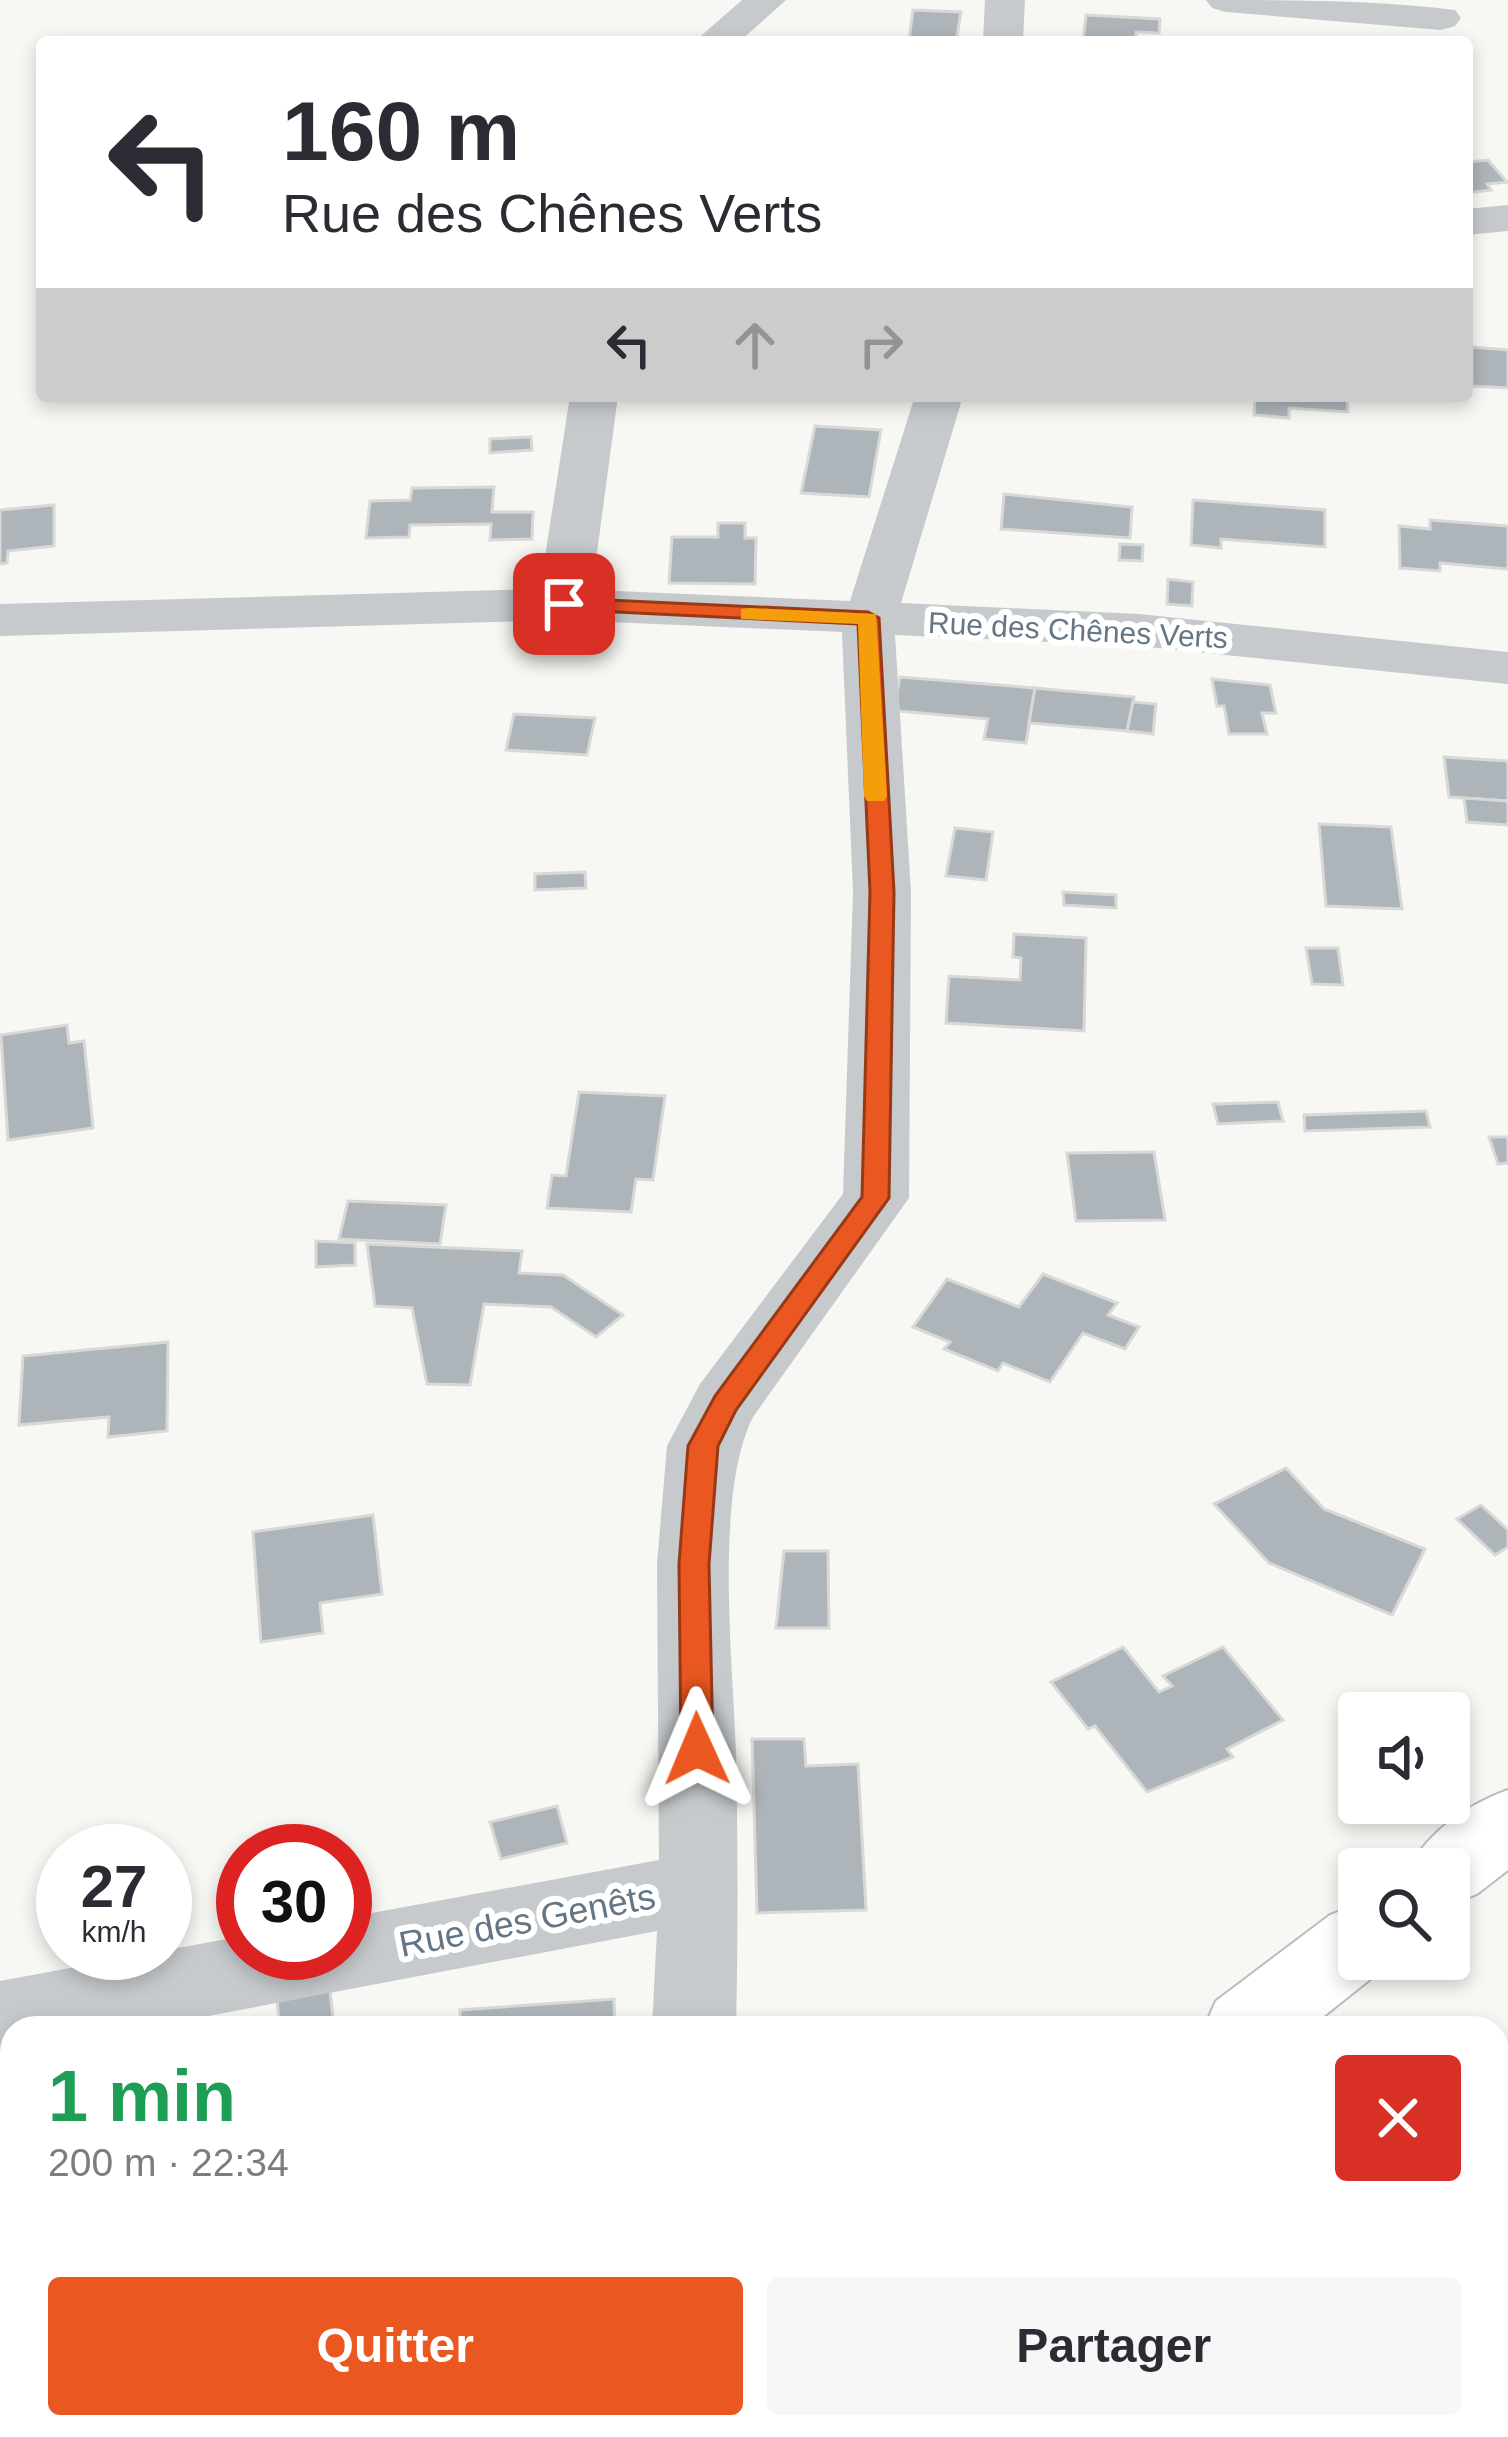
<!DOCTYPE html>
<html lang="fr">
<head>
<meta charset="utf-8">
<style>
  :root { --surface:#fff; --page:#f7f7f7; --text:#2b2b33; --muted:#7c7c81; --accent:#ea5720 }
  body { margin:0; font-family:Arial,sans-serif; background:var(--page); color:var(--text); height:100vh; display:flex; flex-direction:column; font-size:45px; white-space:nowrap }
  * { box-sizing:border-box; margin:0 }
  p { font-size:39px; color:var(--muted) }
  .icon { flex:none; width:66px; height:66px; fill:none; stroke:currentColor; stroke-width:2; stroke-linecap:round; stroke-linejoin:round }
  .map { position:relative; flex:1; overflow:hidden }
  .panel { position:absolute; left:0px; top:2016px; width:1509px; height:423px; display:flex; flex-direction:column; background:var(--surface); border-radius:36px 36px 0 0; box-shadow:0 6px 18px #0003 }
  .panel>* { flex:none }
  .top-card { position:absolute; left:36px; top:36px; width:1437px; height:366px; border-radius:12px; box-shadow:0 6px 18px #0003; background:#fff; color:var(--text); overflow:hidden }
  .buttons { position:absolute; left:1338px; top:1692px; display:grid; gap:24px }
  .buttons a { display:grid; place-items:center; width:132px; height:132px; border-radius:12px; background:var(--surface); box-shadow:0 6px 18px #0003; font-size:60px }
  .speed { position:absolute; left:36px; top:1824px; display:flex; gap:24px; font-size:60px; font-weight:700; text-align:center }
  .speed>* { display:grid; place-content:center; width:156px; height:156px; border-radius:50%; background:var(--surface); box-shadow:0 6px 18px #0003; line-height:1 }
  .speed small { font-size:30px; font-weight:400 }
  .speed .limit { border:18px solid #d22; background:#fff; color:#111 }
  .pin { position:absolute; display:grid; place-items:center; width:102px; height:102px; color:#fff; margin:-51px; border-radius:24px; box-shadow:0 6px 18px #0006 }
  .me { position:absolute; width:132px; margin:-66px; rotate:359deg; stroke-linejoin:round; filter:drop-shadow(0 0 9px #0008) }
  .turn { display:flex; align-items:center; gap:42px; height:252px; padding:0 48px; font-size:54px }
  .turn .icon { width:156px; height:156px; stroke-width:2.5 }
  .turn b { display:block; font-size:84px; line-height:102px }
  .lanes { display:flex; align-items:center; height:114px; padding:0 48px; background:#0003; justify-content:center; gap:60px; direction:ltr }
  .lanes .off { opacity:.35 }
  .round { display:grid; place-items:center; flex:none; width:126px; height:126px; border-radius:12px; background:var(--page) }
  .overview { display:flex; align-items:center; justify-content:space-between; height:204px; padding:0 48px }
  h1 { font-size:72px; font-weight:800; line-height:90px; color:#1e9e55 }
  .cta { display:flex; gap:24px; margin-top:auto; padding:24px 48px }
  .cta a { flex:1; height:138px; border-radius:12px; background:var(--accent); color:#fff; font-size:48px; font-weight:800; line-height:138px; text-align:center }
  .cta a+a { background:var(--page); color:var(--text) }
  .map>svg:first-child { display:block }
  .building { fill:#adb5bb; stroke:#d8d8d6; stroke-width:3 }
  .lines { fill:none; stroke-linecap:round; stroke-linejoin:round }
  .secondary-casing { stroke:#b8bdc2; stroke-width:4 }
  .minor { fill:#c6cacd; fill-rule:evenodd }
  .secondary { fill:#fff; fill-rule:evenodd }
  .route { fill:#ea5720; stroke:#983915; stroke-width:3 }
  .slow { fill:#f59e0b }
  .labels { text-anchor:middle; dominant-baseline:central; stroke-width:12; stroke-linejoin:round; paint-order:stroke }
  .street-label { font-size:30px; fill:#647686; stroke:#fff }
  .near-street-label { font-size:36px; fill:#647686; stroke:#fff }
</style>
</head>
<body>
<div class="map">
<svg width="1508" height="2437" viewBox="0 0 1508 2437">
  <rect width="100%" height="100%" fill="#f7f7f3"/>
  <!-- building -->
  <g class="building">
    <path d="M913,10l48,2 -5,30 -47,-2z"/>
    <path d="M1086,15l74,4 -1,14 -23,-1v10h-53z"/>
    <path d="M1488,160l19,22 -20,2 4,6 -24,3v-31z"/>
    <path d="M1472,347l36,3v38l-36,-2z"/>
    <path d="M1225,396h122l1,16 -59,-4v10l-35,-3 1,-17z"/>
    <path d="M815,426l66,4 -12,67 -68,-4z"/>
    <path d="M531,437l1,13 -42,3v-14z"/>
    <path d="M494,487l-2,25h41l-1,27 -42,1 1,-16 -81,1 -1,12 -43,1 4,-37 40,-1 2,-12z"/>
    <path d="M1004,494l128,13 -2,31 -129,-9z"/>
    <path d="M1193,500l132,10v37l-104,-8v9l-30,-3z"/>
    <path d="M54,505v41l-46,5 -1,12 -7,1v-54z"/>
    <path d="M1430,520l78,6v43l-68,-6v8l-40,-3 -1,-42 31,3z"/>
    <path d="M718,523h27v15h11l-1,46 -86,-1 3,-46h46z"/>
    <path d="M1120,544l23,1 -1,16 -23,-1z"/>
    <path d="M1168,579l25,3 -1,24 -25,-2z"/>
    <path d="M900,677l135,11 -9,55 -42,-4 4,-20 -89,-8 -3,-13z"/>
    <path d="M1212,679l58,6 6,28h-14l5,21h-38l-5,-28h-7z"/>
    <path d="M1035,688l99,9 -7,34 -98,-8z"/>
    <path d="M1133,702l23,2 -3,30 -26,-3z"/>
    <path d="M514,714l81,4 -8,37 -81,-5z"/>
    <path d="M1444,757l64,4v40l-59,-4z"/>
    <path d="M1464,798l44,3v24l-41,-3z"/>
    <path d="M1319,824l72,3 11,82 -76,-3z"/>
    <path d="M955,828l38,4 -7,48 -40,-4z"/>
    <path d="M585,872l1,16 -51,2v-16z"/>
    <path d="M1063,892l53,3v13l-52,-3z"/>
    <path d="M1014,934l72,4 -2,93 -138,-8 3,-47 71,4 1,-22 -8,-1z"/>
    <path d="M1306,948h32l5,37 -31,-1z"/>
    <path d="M67,1025l2,18 15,-2 9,87 -85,12 -7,-105z"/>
    <path d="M579,1092l86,4 -12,84 -17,-1 -5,33 -84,-4 5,-33 14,1z"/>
    <path d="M1278,1102l5,19 -65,3 -5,-20z"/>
    <path d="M1426,1111l4,16 -125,4 -1,-16z"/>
    <path d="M1489,1137h19v26l-10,1z"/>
    <path d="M1154,1152l11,68 -89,1 -9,-68z"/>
    <path d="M348,1201l98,4 -6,39 -101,-5z"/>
    <path d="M316,1241l39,2v22l-39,2z"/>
    <path d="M367,1244l155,7 -3,22 44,2 60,40 -27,22 -45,-30 -67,-3 -14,81 -43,-1 -15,-76 -37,-2z"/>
    <path d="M1043,1274l74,29 -9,12 31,12 -14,22 -42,-16 -33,49 -47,-19 -5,8 -54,-22 6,-7 -37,-15 34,-48 72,28z"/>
    <path d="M168,1342l-1,89 -59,6 1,-20 -90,8 4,-69z"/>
    <path d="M1286,1468l38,41 101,40 -33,66 -123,-52 -55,-59z"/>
    <path d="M1481,1505l27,25v17l-13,8 -38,-36z"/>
    <path d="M373,1515l9,79 -62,9 3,30 -62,9 -8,-110z"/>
    <path d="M784,1551h44l1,77h-53z"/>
    <path d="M1123,1647l36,45 13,-6 -9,-10 60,-29 60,73 -56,29 6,8 -86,35 -52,-66 -7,3 -37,-47z"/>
    <path d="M752,1739h52l2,27 52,-2 8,146 -109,3z"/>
    <path d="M557,1806l10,37 -66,16 -11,-37z"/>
    <path d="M330,1989l4,39h-54l-3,-27z"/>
    <path d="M614,1999l1,29h-154l-1,-18z"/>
    <rect x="1497" y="2124" width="11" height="110"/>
    <path d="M12,2254v96l-12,2v-96z"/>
  </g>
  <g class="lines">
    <defs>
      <g id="secondary">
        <path d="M1508,1790v80l-31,24 -28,11v-36h-40c19,-38 60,-65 99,-79z"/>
        <path d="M1359,1904v55h32l-3,6 -79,63h-105l12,-27 114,-86z"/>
        <path d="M694,2427h100l-4,10h-100z"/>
      </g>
    </defs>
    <!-- secondary casing -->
    <use href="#secondary" class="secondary-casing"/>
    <!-- minor -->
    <g class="minor">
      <path d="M742,0h44l-47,42h-45z"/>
      <path d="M985,0h40l-2,42h-40z"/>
      <path d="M1206,0c81,0 170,0 249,10l6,8 -6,8 -14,4 -215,-18 -14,-4z"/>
      <path d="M1508,205v26l-41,4v-26z"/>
      <path d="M570,396h48l-26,194 258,11 65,-205h48l-62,207 238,11 369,38v32l-369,-38 -244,-11 16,257 -2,306 -156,219c-39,78 -20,246 -17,336 2,92 2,183 0,275h-84l5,-97 -512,97h-133v25l-12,2v-74l243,-45v17h102v-35l314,-58 -2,-296 10,-118 33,-62 143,-190 10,-302 -11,-260 -278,-12 -564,16v-32l540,-15z"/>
    </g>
    <!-- secondary -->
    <use href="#secondary" class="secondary"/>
  </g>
  <!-- route -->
  <path class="route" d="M564,598l304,14 11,6 15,274 -5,306 -153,212 -18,36 -9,118 4,185 -5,9 -11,4 -11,-4 -5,-9 -2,-185 9,-118 27,-50 147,-199 8,-305 -12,-268 -302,-15 -3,-5z"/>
  <!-- slow -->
  <path class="slow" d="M749,608l127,6 11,182 -3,5h-17l-3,-5 -6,-172 -117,-5v-10z"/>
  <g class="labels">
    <!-- street labels -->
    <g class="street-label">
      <text transform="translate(1078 630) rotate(3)">Rue des Chênes Verts</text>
    </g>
    <!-- near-street labels -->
    <g class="near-street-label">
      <text transform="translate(527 1920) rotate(-11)">Rue des Genêts</text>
    </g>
  </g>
</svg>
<div class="buttons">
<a><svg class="icon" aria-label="sound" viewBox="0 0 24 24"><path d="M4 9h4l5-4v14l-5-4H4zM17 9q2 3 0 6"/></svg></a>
<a><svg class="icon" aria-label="search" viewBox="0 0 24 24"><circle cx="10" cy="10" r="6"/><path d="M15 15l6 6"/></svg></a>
</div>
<div class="speed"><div>27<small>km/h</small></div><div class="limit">30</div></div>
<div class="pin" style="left:564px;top:604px;background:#d93025"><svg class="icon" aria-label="arrive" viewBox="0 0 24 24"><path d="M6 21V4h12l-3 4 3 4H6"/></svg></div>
<svg class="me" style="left:697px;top:1749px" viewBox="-20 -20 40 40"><path d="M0-17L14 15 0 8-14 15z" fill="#ea5720" stroke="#fff" stroke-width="4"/></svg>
<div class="top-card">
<div class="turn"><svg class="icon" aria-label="left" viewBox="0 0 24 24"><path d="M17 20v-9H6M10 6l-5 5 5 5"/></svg><div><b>160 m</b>Rue des Chênes Verts</div></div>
<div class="lanes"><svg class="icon" aria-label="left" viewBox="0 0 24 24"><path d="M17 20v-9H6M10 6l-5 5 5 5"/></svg><svg class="icon off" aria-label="ahead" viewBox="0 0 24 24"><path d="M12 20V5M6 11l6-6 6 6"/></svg><svg class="icon off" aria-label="right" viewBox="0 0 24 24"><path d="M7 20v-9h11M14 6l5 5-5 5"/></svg></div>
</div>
<section class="panel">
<div class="overview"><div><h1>1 min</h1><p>200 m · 22:34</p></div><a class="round" style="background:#d93025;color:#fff"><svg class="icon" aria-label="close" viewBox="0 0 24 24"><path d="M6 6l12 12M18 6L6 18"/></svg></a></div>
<div class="cta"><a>Quitter</a><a>Partager</a></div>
</section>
</div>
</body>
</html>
